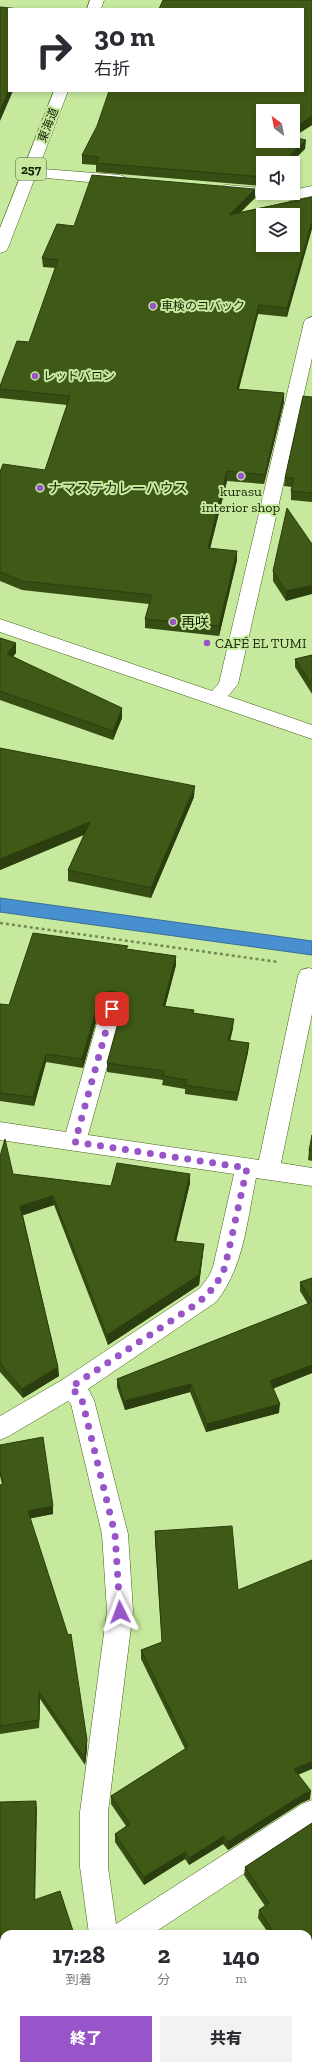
<!DOCTYPE html>
<html lang="ja">
<head>
<meta charset="utf-8">
<style>
  :root { --surface:#fff; --page:#f2f2f3; --text:#2b2b33; --muted:#7c7c81; --accent:#9854c9 }
  body { margin:0; font-family:"Zilla Slab","Noto Sans JP",serif; background:var(--page); color:var(--text); height:100vh; display:flex; flex-direction:column; font-size:15px; white-space:nowrap }
  * { box-sizing:border-box; margin:0 }
  p { font-size:13px; color:var(--muted) }
  .icon { flex:none; width:22px; height:22px; fill:none; stroke:currentColor; stroke-width:2; stroke-linecap:round; stroke-linejoin:round }
  .map { position:relative; flex:1; overflow:hidden }
  .sheet { position:absolute; left:0px; top:1930px; width:312px; height:140px; display:flex; flex-direction:column; background:var(--surface); border-radius:12px 12px 0 0; box-shadow:0 2px 6px #0003 }
  .sheet>* { flex:none }
  .banner { position:absolute; left:8px; top:8px; width:296px; height:84px; border-radius:0px; box-shadow:0 2px 6px #0003; background:#fff; color:var(--text); overflow:hidden }
  .needle { width:26px; rotate:328deg }
  .fabs { position:absolute; left:256px; top:104px; display:grid; gap:8px }
  .fabs a { display:grid; place-items:center; width:44px; height:44px; border-radius:0px; background:var(--surface); box-shadow:0 2px 6px #0003; font-size:20px }
  .pin { position:absolute; display:grid; place-items:center; width:34px; height:34px; color:#fff; margin:-17px; border-radius:8px; box-shadow:0 2px 6px #0006 }
  .me { position:absolute; width:44px; margin:-22px; rotate:357deg; stroke-linejoin:round; filter:drop-shadow(0 0 3px #0008) }
  .turn { display:flex; align-items:center; gap:14px; height:84px; padding:0 20px; font-size:18px }
  .turn .icon { width:52px; height:52px; stroke-width:2.5 }
  .turn b { display:block; font-size:28px; line-height:34px }
  .eta { display:flex; justify-content:space-evenly; align-items:center; height:68px; text-align:center }
  .eta b { font-size:24px; font-weight:800; line-height:28px }
  .cta { display:flex; gap:8px; margin-top:auto; padding:8px 20px }
  .cta a { flex:1; height:46px; border-radius:0px; background:var(--accent); color:#fff; font-size:16px; font-weight:800; line-height:46px; text-align:center }
  .cta a+a { background:var(--page); color:var(--text) }
  .map>svg:first-child { display:block }
  .water { fill:#488fd0; stroke:#396f93 }
  .lines { fill:none; stroke-linecap:round; stroke-linejoin:round }
  .minor-casing { stroke:#436016; stroke-width:1 }
  .highway-casing { stroke:#436016; stroke-width:1 }
  .path { stroke:#718a54; stroke-width:2.5; stroke-dasharray:3 3; stroke-linecap:butt }
  .minor { fill:#fff; fill-rule:evenodd }
  .highway { fill:#fff; fill-rule:evenodd }
  .wall { fill:#364d13 }
  .shaded-wall { fill:#2c3e0f }
  .building { fill:#3f5916; stroke:#2c3e0f; fill-rule:evenodd }
  .route { stroke:#9854c9; stroke-width:7; stroke-dasharray:0 12.6 }
  .poi-dot { fill:#9854c9; stroke:#c6e99e; stroke-width:1.5 }
  .labels { text-anchor:middle; dominant-baseline:central; stroke-width:4; stroke-linejoin:round; paint-order:stroke }
  .far-street-label { font-size:12px; fill:#162305; stroke:#c6e99e }
  .far-poi-label { font-size:12px; fill:#162305; stroke:#c6e99e; text-anchor:start }
  .shield { fill:#c6e99e; stroke:#4b5e33; stroke-width:1 }
  .shield-label { font-size:13px; font-weight:bold; fill:#162305 }
  .poi-label { font-size:14px; fill:#162305; stroke:#c6e99e; text-anchor:start }
</style>
</head>
<body>
<div class="map">
<svg width="312" height="2070" viewBox="0 0 312 2070">
  <rect width="100%" height="100%" fill="#c6e99e"/>
  <!-- water -->
  <path class="water" d="M0,898l312,43v14l-312,-43z"/>
  <g class="lines">
    <defs>
      <g id="minor">
        <path d="M30,168l90,7 5,2 3,3 -3,3 -5,2 -95,-9 -3,-3 3,-3z"/>
        <path d="M226,185l37,3v5h30v-3l19,-4v10l-20,4 -71,-7 -3,-3 3,-3z"/>
        <path d="M312,317v41l-74,326 -10,12 84,29v14l-312,-107v-13l212,72 7,-8 85,-361 2,-3z"/>
        <path d="M309,968l3,1v45l-31,149 31,5v18l-56,-8c-9,42 -12,89 -40,124l-128,87 6,11 34,134 5,77 -25,201v55l8,57 186,-120 10,-4v29l-160,105h-63l-9,-67v-55l27,-201 -5,-77 -31,-130 -3,-3 -59,35 -9,4v-24l62,-36 138,-92 9,-12 4,-9 21,-93 -234,-34v-18l66,10 35,-123 3,-6 8,-2 8,2 3,6 -35,126 171,25 39,-184 3,-6z"/>
        <path d="M86,2066h30l-1,4h-30z"/>
      </g>
      <g id="highway">
        <path d="M90,0h14l-3,9h-14z"/>
        <path d="M54,91h14l-60,157 -2,3 -6,2v-25z"/>
      </g>
    </defs>
    <!-- minor casing -->
    <use href="#minor" class="minor-casing"/>
    <!-- highway casing -->
    <use href="#highway" class="highway-casing"/>
    <!-- path -->
    <path class="path" d="M0,923l278,39"/>
    <!-- minor -->
    <use href="#minor" class="minor"/>
    <!-- highway -->
    <use href="#highway" class="highway"/>
  </g>
  <!-- wall -->
  <g class="wall">
    <path d="M312,0v125l-19,12 12,12 -42,14v23l-167,-14v-7l-14,-1v-9z"/>
    <path d="M255,189v9l-15,14 72,-15 -25,120 -29,-3 -19,75 45,4v9l-20,82 -37,-3 -17,67 27,12 -18,76 -74,-8v-9l4,-15 -127,-14 -22,-9v-109l45,-2 22,-65 -67,-7v-12l29,-44 26,-74 -12,-1 -1,-9 32,-32z"/>
    <path d="M312,397v105l-21,-2v-9l1,-4 -8,-1 1,-8z"/>
    <path d="M312,544l-26,57 -13,-20v-10z"/>
    <path d="M0,638l16,5v10l-3,3 109,62 -9,22 -113,-40z"/>
    <path d="M312,655v39l-17,-27v-8z"/>
    <path d="M0,748l194,49 -43,101 -83,-17v-11l16,-35 -84,35z"/>
    <path d="M128,949l48,7v9l-11,41 29,7 39,15 -3,13 19,2 -1,9 -11,49 -52,-7v-5l-23,-4 1,-5 -56,-8v-9l16,-57 -3,-4 -8,-2 -8,2 -4,6 -17,60 -37,-6 -12,44 -34,-5v-97l9,1z"/>
    <path d="M312,1135v26l-4,-1 1,-9z"/>
    <path d="M0,1156l13,18 98,12 79,-3 -14,58 27,12 -4,32 -91,60 -54,-140 -31,10 35,152 1,9 -36,22 -23,-26z"/>
    <path d="M312,1278v95l-39,15 6,25 -73,19 -16,-40 -65,18 -8,-23v-8l191,-75 -8,-13v-9z"/>
    <path d="M0,1445l53,69 -23,4 57,222v8l-2,17 -45,-66 -1,29 -39,6v-249l2,-1 -2,-8z"/>
    <path d="M155,1531l83,59 60,185 12,24 -9,4 -73,47 -5,-6 -34,21 -4,-6 -41,26 -29,-43v-8l11,-8 -15,-22v-8l74,-47 -44,-90v-9l21,-8 -7,-102z"/>
    <path d="M312,1823v247h-143l-2,-4h141v-132h-39l-11,-16 1,-8 6,-4 -21,-31 1,-8z"/>
  </g>
  <!-- shaded-wall -->
  <g class="shaded-wall">
    <path d="M9,89v2h4l-13,30v-10z"/>
    <path d="M312,116v9l-19,12v-8z"/>
    <path d="M306,140l-1,9 -14,14h-9z"/>
    <path d="M255,189v9l-26,26v-9z"/>
    <path d="M312,221v8l-25,88v-9z"/>
    <path d="M259,305l-1,9 -22,84 1,-9z"/>
    <path d="M284,393v9l-20,82 1,-9z"/>
    <path d="M227,471v10l-19,76v-9z"/>
    <path d="M237,551v9l-18,76v-10z"/>
    <path d="M312,585v9l-26,7v-10z"/>
    <path d="M16,643v10l-8,10 -1,-9z"/>
    <path d="M122,708v10l-9,22v-9z"/>
    <path d="M195,786l-1,11 -43,101v-10z"/>
    <path d="M90,822v10l-90,38v-11z"/>
    <path d="M176,956v9l-13,50v-9z"/>
    <path d="M111,991l1,9 -8,2 -4,6 -17,60 -1,-9 17,-59 4,-7z"/>
    <path d="M234,1019l-1,9 -5,21v-9z"/>
    <path d="M249,1043l-1,9 -11,49 1,-8z"/>
    <path d="M46,1054v8l-12,44 -1,-9z"/>
    <path d="M190,1174v9l-16,67v-9z"/>
    <path d="M53,1196l1,9 -33,11 -1,-10z"/>
    <path d="M204,1244l-1,9 -4,32 -91,60 -1,-10z"/>
    <path d="M312,1365v8l-42,17v-9z"/>
    <path d="M58,1367l1,9 -36,22 -1,-9z"/>
    <path d="M191,1384l-1,8 -65,18 -1,-9z"/>
    <path d="M280,1404l-1,9 -73,19 1,-8z"/>
    <path d="M53,1506v8l-25,5v-8z"/>
    <path d="M39,1692l1,7 -1,29z"/>
    <path d="M87,1740v8l-2,17 -1,-7z"/>
    <path d="M312,1761v8l-19,8 1,-8z"/>
    <path d="M311,1791l-1,8 -9,4 -73,47v-8l74,-47z"/>
    <path d="M36,1801l1,9 -2,98 -1,-8z"/>
    <path d="M224,1836l-1,8 -34,21v-7z"/>
    <path d="M185,1852v7l-41,26v-8z"/>
    <path d="M4,1980v8l-4,1v-8z"/>
  </g>
  <!-- building -->
  <g class="building">
    <path d="M163,0h149v116l-19,13v-18h-30v30h30v-4l13,3 -24,23h-19v14l-167,-14 3,-6 -17,-2 15,-29 12,-35h194v-82h-144z"/>
    <path d="M0,7l20,2h-11v80l-9,22z"/>
    <path d="M92,175l163,14 -26,26 83,-18v24l-25,87 -28,-3 -22,84 47,4 -19,82 -38,-4 -19,77 29,3 -18,75 -74,-7 7,-24 -130,-14 -22,-9v-100l3,-8 42,6 25,-74 -70,-7v-3l17,-45 12,1 29,-82 -16,-2 15,-34 17,2zM263,215h30v30h-30z"/>
    <path d="M303,396l9,1v96l-21,-2 3,-13h-9z"/>
    <path d="M287,508l25,36v41l-26,6 -13,-20z"/>
    <path d="M0,638l16,5 -9,11 115,54 -9,23 -113,-40z"/>
    <path d="M312,655v30l-17,-26z"/>
    <path d="M0,748l195,38 -44,102 -83,-18 22,-48 -90,37z"/>
    <path d="M33,933l95,13 -2,3 50,7 -13,50 31,4 -1,3 41,6 -6,21 21,3 -11,50 -53,-8 2,-5 -24,-4 1,-5 -57,-8 17,-62 -4,-8 -9,-2 -8,2 -4,7 -17,59 -36,-5 -13,43 -33,-4v-89l9,1z"/>
    <path d="M312,1135v16h-3z"/>
    <path d="M5,1139l8,35 98,12 6,-23 73,11 -16,67 30,3 -5,31 -92,60 -54,-139 -33,10 38,161 -36,22 -22,-26v-207z"/>
    <path d="M312,1278v23l-12,-19z"/>
    <path d="M312,1302v63l-42,16 10,23 -73,20 -16,-40 -67,17 -7,-22z"/>
    <path d="M43,1437l10,69 -25,5 40,124 3,-1 16,106 -3,18 -45,-66v28l-39,6v-241l3,-1 -3,-13v-26z"/>
    <path d="M232,1526l6,64 74,-30v201l-18,8 17,22 -9,4 -74,47 -4,-6 -35,22 -4,-6 -41,25 -29,-43 15,-10 -19,-28 77,-49 -47,-97 21,-8 -7,-111z"/>
    <path d="M36,1801l-2,99 26,-9 14,43h-70v46l-4,1v-179z"/>
    <path d="M312,1823v247h-139l-2,-4h137v-132h-33l-16,-24 10,-7 -24,-36z"/>
  </g>
  <g class="lines">
    <!-- route -->
    <path class="route" d="M112,1009l-37,133 172,26 -22,99c-7,17 -16,27 -30,38l-124,82 11,13 33,134 5,78"/>
  </g>
  <!-- markers -->
  <g class="poi-dot">
    <circle cx="153" cy="306" r="4"/>
    <circle cx="35" cy="376" r="4"/>
    <circle cx="241" cy="476" r="4"/>
    <circle cx="40" cy="488" r="4"/>
    <circle cx="173" cy="622" r="4"/>
    <circle cx="207" cy="643" r="4"/>
  </g>
  <g class="labels">
    <!-- far-street labels -->
    <g class="far-street-label">
      <text transform="translate(48 125) rotate(-69)">東海道</text>
    </g>
    <!-- far-poi labels -->
    <g class="far-poi-label">
      <text x="161" y="306">車検のコバック</text>
      <text x="43" y="376">レッドバロン</text>
    </g>
    <!-- shield labels -->
    <rect class="shield" x="16" y="158" width="30" height="22" rx="3"/>
    <g class="shield-label">
      <text x="31" y="169">257</text>
    </g>
    <!-- poi labels -->
    <g class="poi-label">
      <text x="48" y="488">ナマステカレーハウス</text>
      <text x="241" y="491" text-anchor="middle">kurasu<tspan x="241" dy="16">interior shop</tspan></text>
      <text x="181" y="622">再咲</text>
      <text x="215" y="643">CAFÉ EL TUMI</text>
    </g>
  </g>
</svg>
<div class="fabs">
<a><svg class="needle" viewBox="-14 -14 28 28"><path d="M0-13l5 13h-10z" fill="#e53935"/><path d="M0 13l5-13h-10z" fill="#7c7c81"/></svg></a>
<a><svg class="icon" aria-label="sound" viewBox="0 0 24 24"><path d="M4 9h4l5-4v14l-5-4H4zM17 9q2 3 0 6"/></svg></a>
<a><svg class="icon" aria-label="layers" viewBox="0 0 24 24"><path d="M12 4l9 5-9 5-9-5zM3 14l9 5 9-5"/></svg></a>
</div>
<div class="pin" style="left:112px;top:1009px;background:#d93025"><svg class="icon" aria-label="arrive" viewBox="0 0 24 24"><path d="M6 21V4h12l-3 4 3 4H6"/></svg></div>
<svg class="me" style="left:120px;top:1612px" viewBox="-20 -20 40 40"><path d="M0-17L14 15 0 8-14 15z" fill="#9854c9" stroke="#fff" stroke-width="4"/></svg>
<div class="banner">
<div class="turn"><svg class="icon" aria-label="right" viewBox="0 0 24 24"><path d="M7 20v-9h11M14 6l5 5-5 5"/></svg><div><b>30 m</b>右折</div></div>
</div>
<section class="sheet">
<div class="eta">
<div><b>17:28</b><p>到着</p></div>
<div><b>2</b><p>分</p></div>
<div><b>140</b><p>m</p></div>
</div>
<div class="cta"><a>終了</a><a>共有</a></div>
</section>
</div>
</body>
</html>
